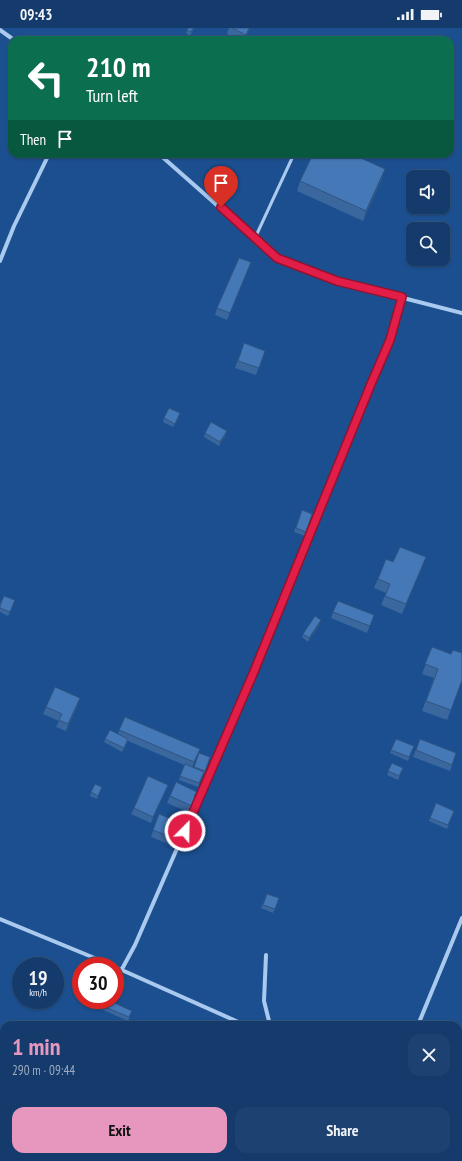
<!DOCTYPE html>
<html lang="en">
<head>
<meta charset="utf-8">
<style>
  :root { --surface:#143b6b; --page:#1d4271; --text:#f1f3f6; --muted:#9dadc1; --line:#33557e; --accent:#e797bd }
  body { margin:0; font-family:"PT Sans Narrow",sans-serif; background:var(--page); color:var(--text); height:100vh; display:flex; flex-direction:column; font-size:15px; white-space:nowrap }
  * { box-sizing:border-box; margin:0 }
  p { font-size:13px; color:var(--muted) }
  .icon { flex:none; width:22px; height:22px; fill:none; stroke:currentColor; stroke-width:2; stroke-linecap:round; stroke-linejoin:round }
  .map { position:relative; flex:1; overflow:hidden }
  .side { position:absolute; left:0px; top:993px; width:462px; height:140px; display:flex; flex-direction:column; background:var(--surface); border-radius:12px 12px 0 0; box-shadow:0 1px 3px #0004,0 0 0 1px var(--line) }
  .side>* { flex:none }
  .hud { position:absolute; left:8px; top:8px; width:446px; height:122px; border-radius:12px; box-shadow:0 1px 3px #0004,0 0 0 1px var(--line); background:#0b6e4f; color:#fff; overflow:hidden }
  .tools { position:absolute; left:406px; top:142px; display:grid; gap:8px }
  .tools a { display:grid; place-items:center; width:44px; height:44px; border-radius:8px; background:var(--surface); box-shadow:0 1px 3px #0004,0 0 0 1px var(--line); font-size:20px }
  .speed { position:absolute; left:12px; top:929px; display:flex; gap:8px; font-size:20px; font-weight:700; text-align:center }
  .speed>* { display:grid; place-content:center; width:52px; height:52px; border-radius:50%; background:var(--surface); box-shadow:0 1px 3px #0004,0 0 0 1px var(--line); line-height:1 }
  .speed small { font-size:10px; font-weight:400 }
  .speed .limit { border:6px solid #d22; background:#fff; color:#111 }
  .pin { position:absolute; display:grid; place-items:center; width:34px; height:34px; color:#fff; margin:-41px -17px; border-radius:50% 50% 50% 0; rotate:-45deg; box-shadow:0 0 4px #0007 }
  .pin .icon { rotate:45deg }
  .me { position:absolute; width:44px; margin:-22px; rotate:23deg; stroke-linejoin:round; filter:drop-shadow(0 0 3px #0008) }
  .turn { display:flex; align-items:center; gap:14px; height:84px; padding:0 12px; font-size:18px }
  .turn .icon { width:52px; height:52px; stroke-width:2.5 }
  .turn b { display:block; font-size:28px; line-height:34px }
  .then { display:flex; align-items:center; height:38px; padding:0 12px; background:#0003; gap:8px; font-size:15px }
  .round { display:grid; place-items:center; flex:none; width:42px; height:42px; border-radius:12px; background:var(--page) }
  .summary { display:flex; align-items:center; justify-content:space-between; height:68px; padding:0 12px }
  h1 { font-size:24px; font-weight:600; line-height:30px; color:var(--accent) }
  .button { display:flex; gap:8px; margin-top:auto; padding:8px 12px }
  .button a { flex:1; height:46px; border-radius:12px; background:var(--accent); color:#111; font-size:16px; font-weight:600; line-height:46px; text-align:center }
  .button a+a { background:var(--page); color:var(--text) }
  .status { display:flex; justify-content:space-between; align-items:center; height:28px; padding:0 20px; background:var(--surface); direction:ltr }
  .status svg { height:11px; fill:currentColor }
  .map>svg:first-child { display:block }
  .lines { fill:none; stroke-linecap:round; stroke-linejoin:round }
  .service { stroke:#a9c9ee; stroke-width:3 }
  .minor { stroke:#a9c9ee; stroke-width:4 }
  .wall { fill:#3a679d }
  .shaded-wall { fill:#305480 }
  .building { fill:#4478b7; stroke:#305480 }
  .route-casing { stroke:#92132f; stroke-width:10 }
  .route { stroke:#e11d48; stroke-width:7 }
</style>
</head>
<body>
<div class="status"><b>09:43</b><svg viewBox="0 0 49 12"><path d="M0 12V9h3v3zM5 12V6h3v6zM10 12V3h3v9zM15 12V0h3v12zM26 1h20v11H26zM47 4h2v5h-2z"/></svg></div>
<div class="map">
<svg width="462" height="1133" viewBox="0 0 462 1133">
  <rect width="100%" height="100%" fill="#1b4f8f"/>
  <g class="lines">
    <!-- service -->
    <path class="service" d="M255,210l39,-84"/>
    <!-- minor -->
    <g class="minor">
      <path d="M0,2l14,10"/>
      <path d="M159,126l118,104 60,23 125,32"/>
      <path d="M0,233l14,-35 35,-72"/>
      <path d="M0,891l114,47"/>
      <path d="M266,927l-2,46 6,24"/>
      <path d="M115,939l130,58"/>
      <path d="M122,941l13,-24 118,-271 118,-290 20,-44 11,-43"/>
      <path d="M418,997l44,-107"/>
      <path d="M458,1090l4,2"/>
      <path d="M0,1114l4,2"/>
      <path d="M37,1129l10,4"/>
      <path d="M263,1133l1,-4"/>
    </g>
  </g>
  <!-- wall -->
  <g class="wall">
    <path d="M188,0h6l-4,8 -4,-3z"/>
    <path d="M229,0h21l-6,12h-4l-13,-6z"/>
    <path d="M382,151l-19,42 -66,-30 3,-10z"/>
    <path d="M248,241l-21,51 -12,-5 2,-7z"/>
    <path d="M244,315l21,8 -9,24 -21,-7z"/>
    <path d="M180,385l-7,14 -10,-5 1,-4z"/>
    <path d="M205,405l21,2 -7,11 -15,-9z"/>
    <path d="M302,482l10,4 -7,22 -11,-4z"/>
    <path d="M393,534l29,5 -20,47 -21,-9 5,-12 -12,-5 4,-9z"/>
    <path d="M15,572l-7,16 -8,-4v-7z"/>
    <path d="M333,584l41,3 -7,18 -36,-15z"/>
    <path d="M320,596l-12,18 -6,-5 1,-3z"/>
    <path d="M432,619l30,33 -15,40 -25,-9 12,-33 -12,-4z"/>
    <path d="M78,677l-12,26 -10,-4 3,-6 -16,-7 3,-7z"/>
    <path d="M125,689l72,39 -5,11 2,1 5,-15 11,4 -6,18 -1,-1 -5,13 -19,-7 5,-15 -56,-24 -6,11 -18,-10 1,-3 13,-5z"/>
    <path d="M396,711l18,7 -6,15 -18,-8z"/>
    <path d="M420,711l36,14 -6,18 -37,-14z"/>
    <path d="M392,735l11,5 -5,12 -11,-5z"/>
    <path d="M168,757l-3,7 -14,31 -20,-9 3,-6z"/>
    <path d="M100,763l-3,8 -7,-3 1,-4z"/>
    <path d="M170,768l25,1 -1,7 -4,9 -23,-10z"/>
    <path d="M436,775l18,8 -7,18 -18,-8z"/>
    <path d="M159,786l25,10 -8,23 -25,-10z"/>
    <path d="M267,866l12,4 -6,15 -12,-5z"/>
    <path d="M102,972l30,11 -4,10 -29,-13z"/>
    <path d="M299,1129h14l-2,4h-16l3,-1z"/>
    <path d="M352,1129h9l-2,3z"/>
  </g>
  <!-- shaded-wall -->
  <g class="shaded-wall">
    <path d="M249,0h1l-6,12 2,-5z"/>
    <path d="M385,141l-3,10 -19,42 3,-10z"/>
    <path d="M227,403l-1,4 -7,11 1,-4z"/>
    <path d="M426,529l-4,10 -20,47 4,-10z"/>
    <path d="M321,592l-1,4 -12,18 1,-4z"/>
    <path d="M80,670l-2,7 -12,26 2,-7z"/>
    <path d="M168,757l-3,7 -14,31 2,-6z"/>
  </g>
  <!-- building -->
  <g class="building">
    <path d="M188,0h5l-2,4 -4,-2z"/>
    <path d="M232,0h17l-3,7z"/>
    <path d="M313,126h39l33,15 -19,42 -66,-30z"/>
    <path d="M239,230l12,4 -21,51 -13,-5z"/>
    <path d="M244,315l21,8 -6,17 -21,-7z"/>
    <path d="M169,380l11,5 -5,11 -11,-6z"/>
    <path d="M211,394l16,9 -7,11 -15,-9z"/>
    <path d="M302,482l10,4 -6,18 -10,-4z"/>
    <path d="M400,519l26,10 -20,47 -21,-8 5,-12 -12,-5 8,-20 7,3z"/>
    <path d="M4,568l11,4 -5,12 -10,-4v-3z"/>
    <path d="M338,573l36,14 -4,11 -37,-14z"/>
    <path d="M315,588l6,4 -12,18 -6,-4z"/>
    <path d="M432,619l19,7 2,-4 9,3v27l-11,30 -25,-9 12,-32 -13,-5z"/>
    <path d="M55,659l25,11 -12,26 -9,-4 3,-6 -16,-7z"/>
    <path d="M125,689l75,32 -6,13 -75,-32z"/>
    <path d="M110,702l18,9 -4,9 -19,-9z"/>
    <path d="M396,711l18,7 -5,11 -18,-7z"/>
    <path d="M420,711l36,14 -4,12 -36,-15z"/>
    <path d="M199,725l11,4 -5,14 -11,-4z"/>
    <path d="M392,735l11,5 -4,8 -11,-5z"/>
    <path d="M185,736l19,8 -5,11 -19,-7z"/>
    <path d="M148,748l20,9 -15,32 -19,-9z"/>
    <path d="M176,754l21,10 -3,4 2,1 -4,9 -22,-10z"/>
    <path d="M95,756l7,3 -4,9 -7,-4z"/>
    <path d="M436,775l18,8 -6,14 -18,-7z"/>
    <path d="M159,786l25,10 -6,16 -25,-10z"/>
    <path d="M267,866l12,4 -4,11 -12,-4z"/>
    <path d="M102,972h6l24,11 -3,6 -29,-12z"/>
    <path d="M303,1129h10l-2,3z"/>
    <path d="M314,1129h1l9,4h-12z"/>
    <path d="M296,1131l5,2h-6z"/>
  </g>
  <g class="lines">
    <defs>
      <path id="route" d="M185,803l68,-157 118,-290 19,-44 12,-43 -65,-16 -60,-23 -56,-51"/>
    </defs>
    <!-- route casing -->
    <use href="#route" class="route-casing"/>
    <!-- route -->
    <use href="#route" class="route"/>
  </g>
</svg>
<div class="tools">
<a><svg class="icon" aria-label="sound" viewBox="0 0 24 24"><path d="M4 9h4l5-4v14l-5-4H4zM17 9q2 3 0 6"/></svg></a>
<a><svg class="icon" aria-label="search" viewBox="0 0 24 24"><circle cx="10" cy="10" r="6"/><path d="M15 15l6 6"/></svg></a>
</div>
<div class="speed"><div>19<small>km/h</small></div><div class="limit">30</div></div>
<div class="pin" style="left:221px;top:179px;background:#d93025"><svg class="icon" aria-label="arrive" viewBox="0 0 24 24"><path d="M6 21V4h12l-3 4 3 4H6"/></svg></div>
<svg class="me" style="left:185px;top:803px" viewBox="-20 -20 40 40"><circle r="17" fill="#e11d48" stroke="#fff" stroke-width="3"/><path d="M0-11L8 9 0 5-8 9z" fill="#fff"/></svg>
<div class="hud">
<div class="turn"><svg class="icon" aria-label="left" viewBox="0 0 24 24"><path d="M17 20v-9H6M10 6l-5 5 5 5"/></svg><div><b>210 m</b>Turn left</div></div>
<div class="then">Then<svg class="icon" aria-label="arrive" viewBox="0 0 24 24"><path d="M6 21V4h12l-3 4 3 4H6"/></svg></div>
</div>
<section class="side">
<div class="summary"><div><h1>1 min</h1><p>290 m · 09:44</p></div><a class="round"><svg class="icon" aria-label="close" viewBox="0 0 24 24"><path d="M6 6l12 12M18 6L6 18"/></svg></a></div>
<div class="button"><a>Exit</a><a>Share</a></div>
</section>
</div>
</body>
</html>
